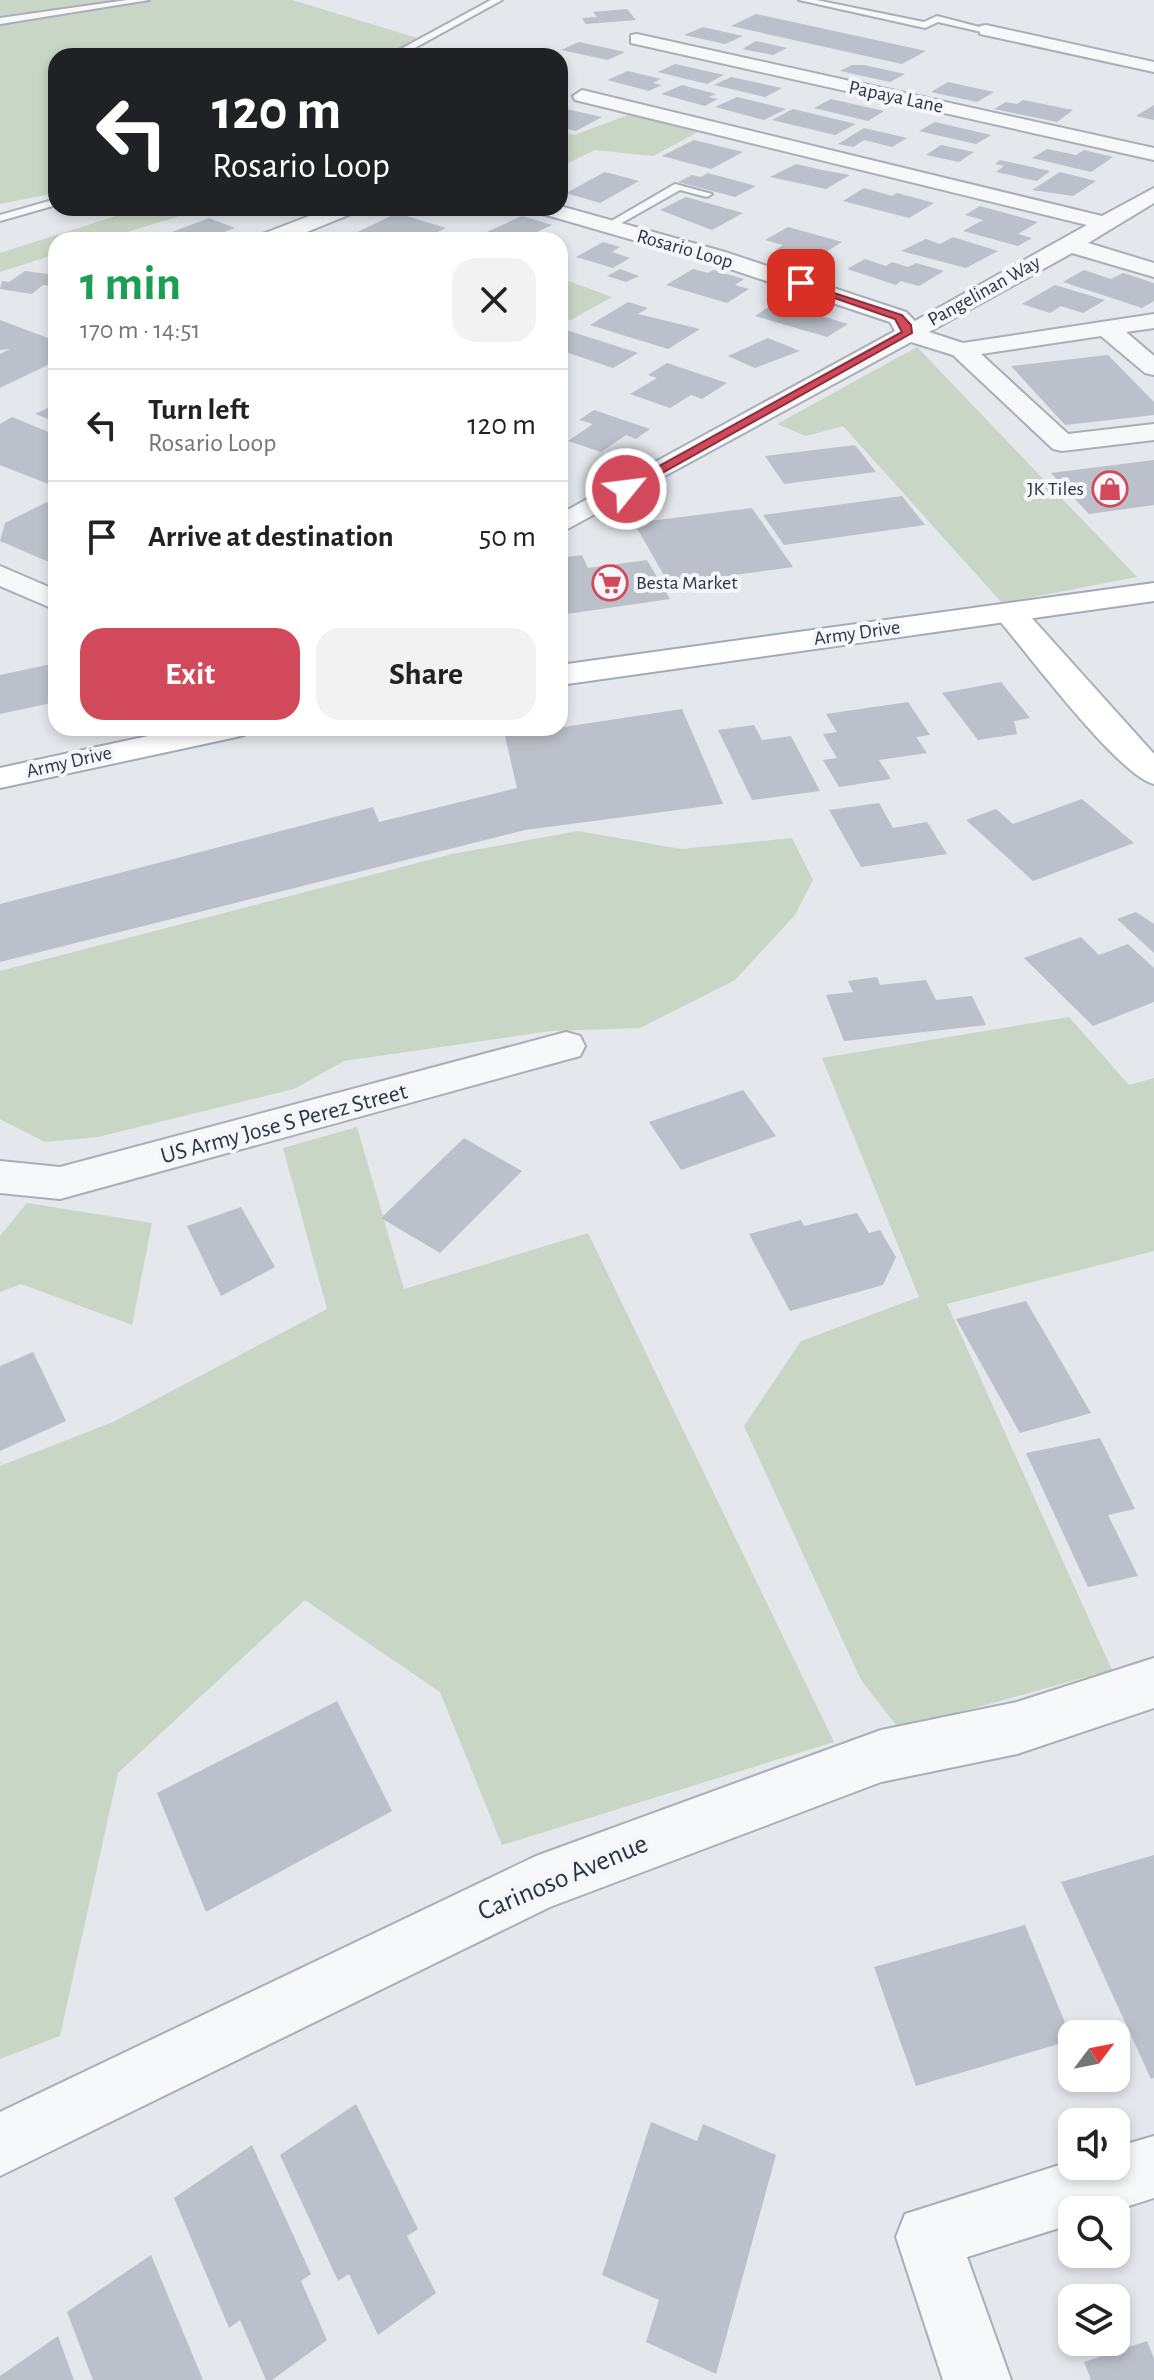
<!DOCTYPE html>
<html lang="en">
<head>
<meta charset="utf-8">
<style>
  :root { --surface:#fff; --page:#f2f2f2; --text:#222; --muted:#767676; --line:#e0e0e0; --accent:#d1495b }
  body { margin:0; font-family:"Alegreya Sans",sans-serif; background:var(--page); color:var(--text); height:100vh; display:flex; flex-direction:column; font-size:30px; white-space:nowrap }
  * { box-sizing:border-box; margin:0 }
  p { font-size:26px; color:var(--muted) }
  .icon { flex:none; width:44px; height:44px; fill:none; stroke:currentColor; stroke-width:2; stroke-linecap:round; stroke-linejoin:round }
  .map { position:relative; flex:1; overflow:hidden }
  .drawer { position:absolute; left:48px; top:232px; width:520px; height:504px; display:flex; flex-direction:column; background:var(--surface); border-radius:24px; box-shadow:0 4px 12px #0003 }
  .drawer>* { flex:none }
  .top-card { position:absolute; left:48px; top:48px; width:520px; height:168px; border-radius:24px; box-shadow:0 4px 12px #0003; background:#202124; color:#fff; overflow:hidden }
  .needle { width:52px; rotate:58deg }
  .controls { position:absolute; left:1058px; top:2020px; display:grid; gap:16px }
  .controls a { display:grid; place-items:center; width:72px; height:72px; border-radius:16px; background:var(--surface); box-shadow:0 4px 12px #0003; font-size:40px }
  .pin { position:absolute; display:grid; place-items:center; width:68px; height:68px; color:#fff; margin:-34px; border-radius:16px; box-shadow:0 4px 12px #0006 }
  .me { position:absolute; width:88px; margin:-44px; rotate:61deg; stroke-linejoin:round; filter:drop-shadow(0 0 6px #0008) }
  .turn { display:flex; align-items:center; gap:28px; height:168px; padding:0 32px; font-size:36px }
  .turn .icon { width:104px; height:104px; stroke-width:2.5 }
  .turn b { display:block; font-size:56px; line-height:68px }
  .round { display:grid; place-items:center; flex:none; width:84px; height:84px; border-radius:24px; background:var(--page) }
  .headline { display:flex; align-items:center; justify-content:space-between; height:136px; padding:0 32px }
  h1 { font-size:48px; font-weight:600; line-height:60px; color:#1e9e55 }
  .cta { display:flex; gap:16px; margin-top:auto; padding:16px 32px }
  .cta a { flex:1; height:92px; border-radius:24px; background:var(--accent); color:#fff; font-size:32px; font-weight:600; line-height:92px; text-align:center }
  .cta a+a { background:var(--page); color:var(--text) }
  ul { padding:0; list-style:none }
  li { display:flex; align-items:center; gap:24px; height:112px; padding:0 32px; border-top:2px solid var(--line) }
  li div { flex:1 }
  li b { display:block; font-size:30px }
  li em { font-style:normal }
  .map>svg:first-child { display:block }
  .green { fill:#c9d6c5 }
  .building { fill:#bbc0ca }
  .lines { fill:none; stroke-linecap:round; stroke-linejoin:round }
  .service-casing { stroke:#a9aeb7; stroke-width:4 }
  .minor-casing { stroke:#a9aeb7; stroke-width:4 }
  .secondary-casing { stroke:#a9aeb7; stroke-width:4 }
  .primary-casing { stroke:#a3abb8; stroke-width:4 }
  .service { fill:#f7f8fa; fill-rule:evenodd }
  .minor { fill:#f7f8fa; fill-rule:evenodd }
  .secondary { fill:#fff; fill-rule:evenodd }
  .primary { fill:#fff; fill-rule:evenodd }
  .route { fill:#d1495b; stroke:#882f3b; stroke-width:2 }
  .labels { text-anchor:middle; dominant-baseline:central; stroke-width:8; stroke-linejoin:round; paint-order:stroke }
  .far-street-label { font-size:20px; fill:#2b3445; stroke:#f4f6f9 }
  .far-poi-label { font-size:20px; fill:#2b3445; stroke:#f4f6f9; text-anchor:end }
  .street-label { font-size:24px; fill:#2b3445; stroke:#f4f6f9 }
  .near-street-label { font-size:28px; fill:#2b3445; stroke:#f4f6f9 }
</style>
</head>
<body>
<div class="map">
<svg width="1154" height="2380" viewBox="0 0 1154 2380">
  <rect width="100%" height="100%" fill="#e4e7ec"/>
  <!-- green -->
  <g class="green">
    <path d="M0,0h292l132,40 -36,16h-332v137l-56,11z"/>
    <path d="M639,111l50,10 9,11 -45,24 -58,-6 -35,17v-9l8,-4 -8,-11v-11l14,3z"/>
    <path d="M141,208h64l-103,32h-46v14l-56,18v-19z"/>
    <path d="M560,278l52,19 -41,23 -11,-1z"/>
    <path d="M917,347l220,230 -135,26 -159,-177 -37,10 -29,-12z"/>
    <path d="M578,831l103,18 111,-11 21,42 -18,35 -60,65 -95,48 -89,3 -207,30 -50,28 -196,48 -53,5 -45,-23v-148l452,-117z"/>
    <path d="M1069,1017l60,68 25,-7v173l-207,53 165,366 -213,59 -38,-49 -117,-254 57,-85 118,-44 -97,-239z"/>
    <path d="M357,1127l47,162 184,-56 246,509 -332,103 -62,-153 -135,-92 -187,173 -58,263 -60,23v-593l113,-44 214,-113 -44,-161z"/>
    <path d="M27,1203l125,20 -20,102 -111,-41 -21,8v-56z"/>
  </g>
  <!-- building -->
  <g class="building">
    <path d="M627,9l9,11 -50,4 -4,-6 15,-1 -4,-5z"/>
    <path d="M756,14l170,37 -24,13 -171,-38z"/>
    <path d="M703,27l40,9 -18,8 -41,-9z"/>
    <path d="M756,41l31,7 -14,7 -31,-6z"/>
    <path d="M579,42l46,10 -17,8 -47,-10z"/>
    <path d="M675,64l49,11 -17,9 -49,-12z"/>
    <path d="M852,65h12l41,9 -15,8 -50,-11z"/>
    <path d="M628,71l33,8 -8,4 9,2 -13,6 -42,-11z"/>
    <path d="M731,77l51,11 -17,9 -51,-12z"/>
    <path d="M948,82l46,10 -17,10 -46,-10z"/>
    <path d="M682,85l34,9 -8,3 10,2 -13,7 -44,-12z"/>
    <path d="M737,97l49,12 -22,11 -49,-13z"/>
    <path d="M831,99l53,12 -16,10 -54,-13z"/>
    <path d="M1023,100l50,10 -16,12 -63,-13 12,-7 11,2z"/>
    <path d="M1154,105v15l-18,-4z"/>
    <path d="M566,109l36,8 -26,14 -16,-4v-16z"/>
    <path d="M793,109l63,15 -21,11 -63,-15z"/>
    <path d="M935,122l56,13 -15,9 -57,-13z"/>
    <path d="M864,128l43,10 -15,9 -28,-7 -11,7 -15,-3z"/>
    <path d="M694,140l49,12 -32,17 -49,-13z"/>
    <path d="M941,145l33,7 -15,10 -33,-7z"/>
    <path d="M1047,149l29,6 8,-5 29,7 -22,15 -59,-14z"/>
    <path d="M1000,160l50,11 -13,10 -41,-9 8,-6 -9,-2z"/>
    <path d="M796,164l26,6 28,5 -24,14 -56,-12z"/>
    <path d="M605,172l34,9 -39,22 -34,-10z"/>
    <path d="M1060,172l36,9 -23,15 -41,-6z"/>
    <path d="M708,173l48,13 -21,11 -57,-15 14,-7 9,2z"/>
    <path d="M864,188l28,8 5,-3 37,10 -25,15 -66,-17z"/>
    <path d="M686,197l57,16 -31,17 -52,-20z"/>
    <path d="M980,206l58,16 -20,12 14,4 -14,8 -55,-15 20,-11 -18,-5z"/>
    <path d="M397,213l49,15 -25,12h-80z"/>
    <path d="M522,216l30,9 -32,15h-51z"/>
    <path d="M209,218l26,10 -32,12h-52z"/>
    <path d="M788,227l54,15 -23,14 -11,-2 -6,4 -27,-8 8,-5 -18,-5z"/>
    <path d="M953,237l45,14 -32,17 -65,-17 25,-12 14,5z"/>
    <path d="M603,242l17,5 -8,5 18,6 -17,10 -37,-11z"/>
    <path d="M865,259l21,7 6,-4 16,5 8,-4 28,8 -25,15 -18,-5 -5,4 -49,-16z"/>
    <path d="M620,269l19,7 -13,6 -19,-6z"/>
    <path d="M693,269l15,4 5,-3 31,9 -9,6 14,4 -22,14 -61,-18z"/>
    <path d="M1084,270l27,9 12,-6 31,10v18l-12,7 -79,-26z"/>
    <path d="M25,271l31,4v12l-13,-2 -11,9 -32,-5 2,-8 7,1z"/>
    <path d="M1055,285l50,15 -22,13 -22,-7 -11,7 -28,-9z"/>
    <path d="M628,302l20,6 -10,6 62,15 -32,20 -78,-24z"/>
    <path d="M776,302l72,22 -21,13 -72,-21z"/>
    <path d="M0,320l56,21v20l-56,27v-34l10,-5 -10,1z"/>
    <path d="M560,328l78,25 -25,15 -53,-18z"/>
    <path d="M768,338l32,13 -45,17 -27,-12z"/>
    <path d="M1108,355l46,47v13l-89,10 -54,-59z"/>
    <path d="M667,363l60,20 -25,16 -11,-4 -21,13 -40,-14 27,-16 -9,-3z"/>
    <path d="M56,404v18l-21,-8z"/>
    <path d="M594,410l56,19 -14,10 -10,-4 -25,17 -33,-11 25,-17 -14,-4z"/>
    <path d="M12,417l44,18v52l-56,-22v-41z"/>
    <path d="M855,445l21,27 -92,12 -19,-28z"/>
    <path d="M1154,460v45l-65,9 -38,-41z"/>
    <path d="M902,496l23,29 -141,20 -21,-30z"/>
    <path d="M47,502l9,3v60l-56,-24 5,-18z"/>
    <path d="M752,508l41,59 -124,17 -35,-61z"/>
    <path d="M582,555l6,13 59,-8 23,39 -110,16v-57z"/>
    <path d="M56,663v39l-56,12v-39z"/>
    <path d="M1001,682l29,36 -16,3 3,13 -39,6 -36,-47z"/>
    <path d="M908,702l22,33 -14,2 11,16 -48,7 12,19 -52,8 -16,-27 14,-2 -14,-24 14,-2 -11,-18z"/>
    <path d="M682,709l41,95 -198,26 -525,132v-58l373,-97 6,15 138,-34 -12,-52z"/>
    <path d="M754,725l8,15 29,-4 29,55 -68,9 -34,-70z"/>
    <path d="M1082,799l52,44 -101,38 -67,-61 30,-11 17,15z"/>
    <path d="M879,803l14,25 34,-6 20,32 -86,13 -32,-57z"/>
    <path d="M1136,912l18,12v29l-37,-34z"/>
    <path d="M1081,937l18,18 29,-11 26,24v34l-61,24 -69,-68z"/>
    <path d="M877,977l3,8 46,-5 10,20 36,-4 14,29 -142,16 -18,-46 27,-3 -5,-11z"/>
    <path d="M743,1090l33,46 -95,34 -32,-48z"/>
    <path d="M464,1138l58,33 -82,82 -59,-35z"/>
    <path d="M241,1207l34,60 -54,29 -34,-70z"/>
    <path d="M857,1213l12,20 11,-3 16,27 -13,28 -93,26 -41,-77 52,-14 3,6z"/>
    <path d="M1026,1301l65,112 -71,20 -64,-114z"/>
    <path d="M33,1352l33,69 -66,30v-85z"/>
    <path d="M1100,1438l35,71 -27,6 30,61 -50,11 -62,-134z"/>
    <path d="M337,1701l55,110 -186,101 -49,-119z"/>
    <path d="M1154,1855v223l-3,1 -90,-197z"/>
    <path d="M1025,1925l47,115 -156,46 -42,-119z"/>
    <path d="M356,2104l62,125 -11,7 29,57 -58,42 -29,-61 -11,7 -58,-126z"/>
    <path d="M651,2122l46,19 6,-17 73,31 -60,219 -70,-32 13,-42 -57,-25z"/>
    <path d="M252,2145l59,129 -10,7 26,59 -55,40h-6l-26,-60 -11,8 -55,-130z"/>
    <path d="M151,2255l52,125h-110l-26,-68z"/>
    <path d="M58,2336l16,44h-74v-4z"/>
    <path d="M1147,2341l7,18v21h-63l-7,-18z"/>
  </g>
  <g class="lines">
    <defs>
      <g id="service">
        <path d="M127,0h22l-149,24v-6z"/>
        <path d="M491,0h11l-102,56h-12z"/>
        <path d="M799,0h17l108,22 13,-6 54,14 -5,3 -48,-11 -13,6z"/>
        <path d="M675,184l37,10 -5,3 -27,-7 -69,39 -10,-2z"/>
        <path d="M56,199v6l-56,16v-6z"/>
      </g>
      <g id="minor">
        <path d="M986,25l168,37v10l-174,-38v-8z"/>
        <path d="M637,34l517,114v12l-523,-117v-8z"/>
        <path d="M582,90l520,126 52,-28v15l-66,40 66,20v14l-82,-24 -143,79 34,11 191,-29v14l-28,4 28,24v19l-9,-2 -44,-37 -120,18 87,80 86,-10v16l-92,11 -9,-2 -100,-94 -42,-13 -351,191v-19l335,-183 -5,-9 -181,-60 -173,-50 -4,-4 28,-2 165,46 181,60 9,9 172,-96 -512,-125 -2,-4z"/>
        <path d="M330,208h30l-4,4 -69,28h-30l3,-5z"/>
        <path d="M0,566l56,24v20l-56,-24z"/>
        <path d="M566,1032l14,4 5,10 -5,10 -520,143 -60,-6v-32l60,6z"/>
        <path d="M1154,1658v50l-137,46 -136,28 -331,125 -550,269v-64l536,-256 345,-126 136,-28z"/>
        <path d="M1154,2136v62l-38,12h-44v14l-105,33 44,123h-68l-47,-143 9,-23 167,-53v5h44v-19z"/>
      </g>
      <path id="secondary" d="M1010,604l11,2 133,148v30c-35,-8 -127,-131 -155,-164l-5,-7 5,-7z"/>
      <g id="primary">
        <path d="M1154,583v18l-594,84v-20z"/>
        <path d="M185,728h64l-5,7 -12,3 -232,50v-20z"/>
      </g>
    </defs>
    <!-- service casing -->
    <use href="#service" class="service-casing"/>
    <!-- minor casing -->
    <use href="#minor" class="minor-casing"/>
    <!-- secondary casing -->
    <use href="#secondary" class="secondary-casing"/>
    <!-- primary casing -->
    <use href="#primary" class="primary-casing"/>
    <!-- service -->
    <use href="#service" class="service"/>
    <!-- minor -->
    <use href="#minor" class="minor"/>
    <!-- secondary -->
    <use href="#secondary" class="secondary"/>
    <!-- primary -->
    <use href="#primary" class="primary"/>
  </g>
  <!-- route -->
  <path class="route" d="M797,281l105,34 9,10 1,8 -282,158h-9v-4l281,-155 -7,-13 -98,-34z"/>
  <!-- icons -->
  <defs>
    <symbol id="shop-ring" viewBox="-11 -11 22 22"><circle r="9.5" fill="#f4f6f9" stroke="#d1495b" stroke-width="1.5"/><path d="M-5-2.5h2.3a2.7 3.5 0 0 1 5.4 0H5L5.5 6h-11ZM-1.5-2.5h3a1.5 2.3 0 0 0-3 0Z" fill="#d1495b"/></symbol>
    <symbol id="supermarket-ring" viewBox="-11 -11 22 22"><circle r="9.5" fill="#f4f6f9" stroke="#d1495b" stroke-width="1.5"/><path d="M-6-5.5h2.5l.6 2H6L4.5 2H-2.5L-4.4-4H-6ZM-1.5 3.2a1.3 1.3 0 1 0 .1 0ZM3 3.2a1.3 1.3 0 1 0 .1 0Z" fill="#d1495b"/></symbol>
  </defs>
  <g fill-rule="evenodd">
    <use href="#shop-ring" x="1090" y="469" width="40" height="40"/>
    <use href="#supermarket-ring" x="590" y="563" width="40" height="40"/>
  </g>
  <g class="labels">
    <!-- far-street labels -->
    <g class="far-street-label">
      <text transform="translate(896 97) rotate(12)">Papaya Lane</text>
      <text transform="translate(685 249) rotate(16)">Rosario Loop</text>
      <text transform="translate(984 291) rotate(-29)">Pangelinan Way</text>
      <text transform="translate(857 633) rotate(-8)">Army Drive</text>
      <text transform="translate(69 762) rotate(-13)">Army Drive</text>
    </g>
    <!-- far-poi labels -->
    <g class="far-poi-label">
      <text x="1084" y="489">JK Tiles</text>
      <text x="636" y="583" text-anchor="start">Besta Market</text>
    </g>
    <!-- street labels -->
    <g class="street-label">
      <text transform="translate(284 1124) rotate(-15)">US Army Jose S Perez Street</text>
    </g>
    <!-- near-street labels -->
    <g class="near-street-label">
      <text transform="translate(563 1878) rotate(-23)">Carinoso Avenue</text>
    </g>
  </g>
</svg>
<div class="controls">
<a><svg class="needle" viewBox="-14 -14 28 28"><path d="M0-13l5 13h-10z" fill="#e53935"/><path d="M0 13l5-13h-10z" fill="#767676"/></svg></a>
<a><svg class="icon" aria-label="sound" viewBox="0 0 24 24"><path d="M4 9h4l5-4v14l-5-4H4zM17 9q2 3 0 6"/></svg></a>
<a><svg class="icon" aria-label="search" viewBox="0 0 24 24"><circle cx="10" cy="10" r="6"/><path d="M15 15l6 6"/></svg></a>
<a><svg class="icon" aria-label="layers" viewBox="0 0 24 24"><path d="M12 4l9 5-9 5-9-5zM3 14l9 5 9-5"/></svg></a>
</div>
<div class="pin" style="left:801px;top:283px;background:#d93025"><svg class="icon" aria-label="arrive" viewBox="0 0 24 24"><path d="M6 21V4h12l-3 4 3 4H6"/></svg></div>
<svg class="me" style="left:626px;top:489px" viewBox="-20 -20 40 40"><circle r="17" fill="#d1495b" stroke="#fff" stroke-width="3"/><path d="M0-11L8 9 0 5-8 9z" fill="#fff"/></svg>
<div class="top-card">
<div class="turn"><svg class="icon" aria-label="left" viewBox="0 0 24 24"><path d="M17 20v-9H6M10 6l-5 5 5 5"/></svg><div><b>120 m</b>Rosario Loop</div></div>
</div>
<section class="drawer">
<div class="headline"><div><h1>1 min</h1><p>170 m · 14:51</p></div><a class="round"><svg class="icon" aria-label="close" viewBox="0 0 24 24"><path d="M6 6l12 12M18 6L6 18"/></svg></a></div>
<ul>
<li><svg class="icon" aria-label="left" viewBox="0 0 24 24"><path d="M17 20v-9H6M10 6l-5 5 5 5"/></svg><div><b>Turn left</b><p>Rosario Loop</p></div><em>120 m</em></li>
<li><svg class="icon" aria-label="arrive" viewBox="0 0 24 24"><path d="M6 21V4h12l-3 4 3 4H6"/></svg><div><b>Arrive at destination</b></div><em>50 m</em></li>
</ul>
<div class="cta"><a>Exit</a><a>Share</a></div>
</section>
</div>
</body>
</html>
